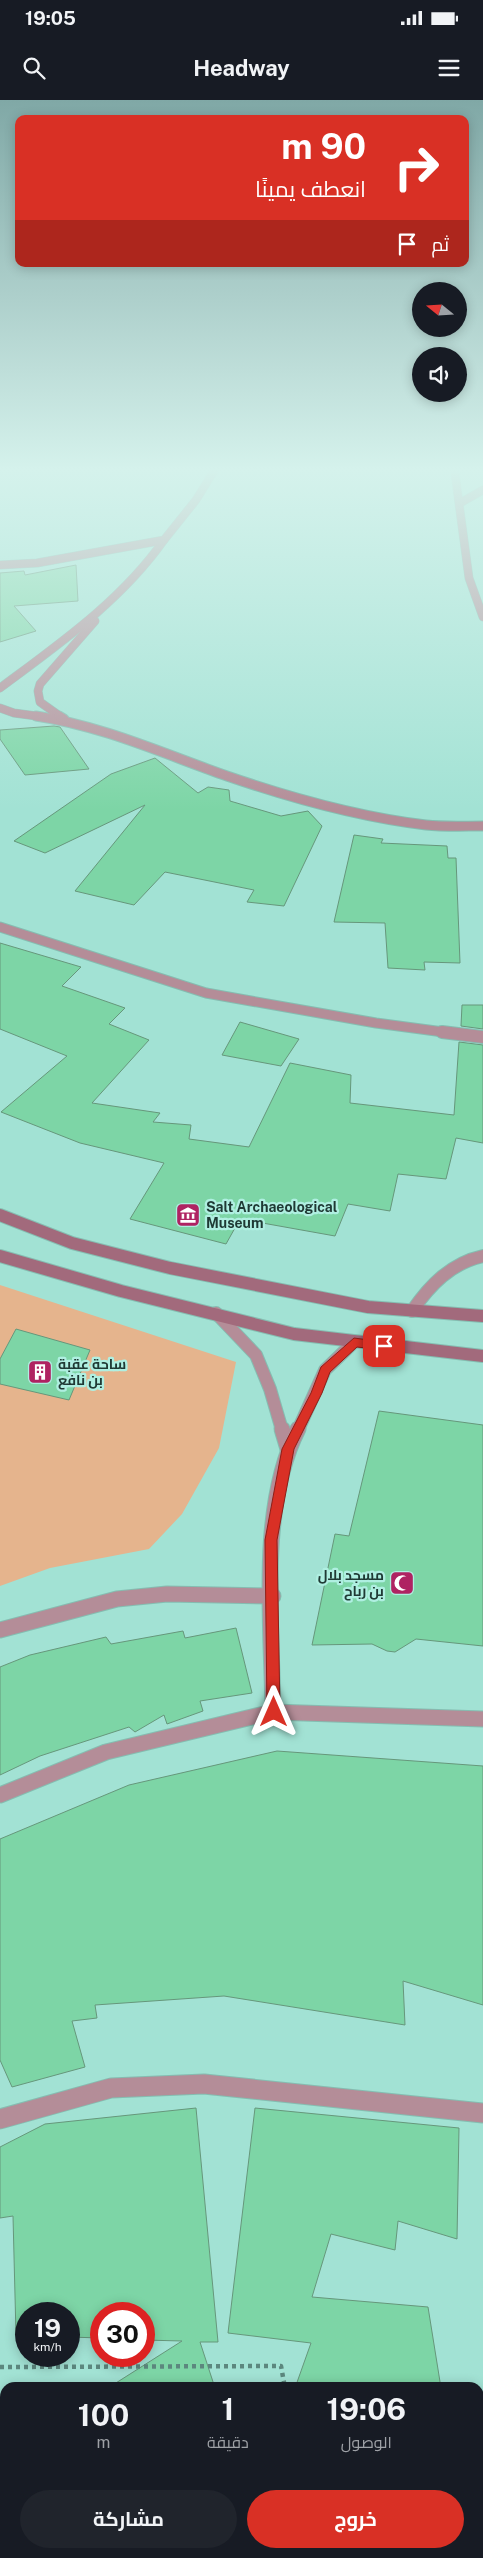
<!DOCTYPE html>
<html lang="ar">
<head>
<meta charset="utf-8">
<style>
  :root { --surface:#171b24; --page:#20242c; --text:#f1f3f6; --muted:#9ea1a6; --accent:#d93025 }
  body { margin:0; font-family:"Public Sans",Cairo,sans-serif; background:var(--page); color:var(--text); direction:rtl; height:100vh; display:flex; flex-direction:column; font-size:19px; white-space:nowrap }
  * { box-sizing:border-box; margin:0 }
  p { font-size:16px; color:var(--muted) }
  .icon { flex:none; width:28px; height:28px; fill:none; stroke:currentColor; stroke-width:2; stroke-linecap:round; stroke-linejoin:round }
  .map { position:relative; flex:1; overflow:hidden; direction:ltr }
  .panel { position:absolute; left:0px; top:2282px; width:484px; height:176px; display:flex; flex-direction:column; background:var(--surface); border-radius:15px 15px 0 0; box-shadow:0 2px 12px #0003; direction:rtl }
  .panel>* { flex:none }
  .banner { position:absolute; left:15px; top:15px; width:454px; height:152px; border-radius:10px; box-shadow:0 2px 12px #0003; direction:rtl; background:#d93025; color:#fff; overflow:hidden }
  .needle { width:32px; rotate:288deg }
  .fabs { position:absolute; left:412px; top:182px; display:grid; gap:10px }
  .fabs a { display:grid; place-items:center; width:55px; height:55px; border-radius:50%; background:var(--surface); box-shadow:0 2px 12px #0003; font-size:25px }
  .speed { position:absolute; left:15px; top:2202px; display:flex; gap:10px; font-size:25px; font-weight:700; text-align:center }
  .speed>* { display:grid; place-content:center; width:65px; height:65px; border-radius:50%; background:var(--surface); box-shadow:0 2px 12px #0003; line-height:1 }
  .speed small { font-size:12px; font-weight:400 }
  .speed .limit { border:8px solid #d22; background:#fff; color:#111 }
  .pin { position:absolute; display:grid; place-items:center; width:42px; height:42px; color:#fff; margin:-21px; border-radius:10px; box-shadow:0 2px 8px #0006 }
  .me { position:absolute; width:55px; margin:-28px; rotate:0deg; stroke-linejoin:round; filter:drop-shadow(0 0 4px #0008) }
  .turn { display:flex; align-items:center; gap:18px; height:105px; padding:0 20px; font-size:22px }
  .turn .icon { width:65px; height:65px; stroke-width:2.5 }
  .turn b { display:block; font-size:35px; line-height:42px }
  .then { display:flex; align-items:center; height:48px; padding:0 20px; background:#0003; gap:10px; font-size:19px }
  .eta { display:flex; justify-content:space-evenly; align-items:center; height:85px; text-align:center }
  .eta b { font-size:30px; font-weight:700; line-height:35px }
  .primary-button { display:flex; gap:10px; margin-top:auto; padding:10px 20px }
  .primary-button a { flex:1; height:58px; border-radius:30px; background:var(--accent); color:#fff; font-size:20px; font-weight:700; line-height:58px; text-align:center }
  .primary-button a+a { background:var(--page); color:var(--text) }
  .status { display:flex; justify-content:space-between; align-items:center; height:35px; padding:0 25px; background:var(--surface); direction:ltr }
  .status svg { height:14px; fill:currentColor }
  header { display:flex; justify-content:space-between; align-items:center; height:65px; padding:0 20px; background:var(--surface); font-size:22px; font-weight:700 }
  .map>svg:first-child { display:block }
  .green { fill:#e5b48d }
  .building { fill:#7dd5a6; stroke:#66977b }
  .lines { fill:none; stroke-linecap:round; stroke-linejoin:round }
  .minor-far4-casing { stroke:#85bdb1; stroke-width:9 }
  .minor-far3-casing { stroke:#85bdb1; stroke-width:11 }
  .minor-far2-casing { stroke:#85bdb1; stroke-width:14 }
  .minor-far1-casing { stroke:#85bdb1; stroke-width:17 }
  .minor-casing { stroke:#85bdb1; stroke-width:21 }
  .tertiary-casing { stroke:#85bdb1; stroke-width:9 }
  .secondary-casing { stroke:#85bdb1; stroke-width:14 }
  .path { stroke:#5c877e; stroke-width:4.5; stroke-dasharray:4 4; stroke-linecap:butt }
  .minor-far4 { stroke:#b48d98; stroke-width:8 }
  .minor-far3 { stroke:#b48d98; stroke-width:9 }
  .minor-far2 { stroke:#b48d98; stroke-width:12 }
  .minor-far1 { stroke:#b48d98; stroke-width:15 }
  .minor { stroke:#b48d98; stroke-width:19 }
  .tertiary { stroke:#b48d98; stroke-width:8 }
  .secondary { stroke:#a26a7c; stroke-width:12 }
  .route { fill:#d93025; stroke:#8d1f18 }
  .labels { text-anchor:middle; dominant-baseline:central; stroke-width:4.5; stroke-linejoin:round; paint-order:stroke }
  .poi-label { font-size:14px; font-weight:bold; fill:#1f3934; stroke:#afefe1; text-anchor:start }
</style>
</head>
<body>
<div class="status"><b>19:05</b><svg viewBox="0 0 49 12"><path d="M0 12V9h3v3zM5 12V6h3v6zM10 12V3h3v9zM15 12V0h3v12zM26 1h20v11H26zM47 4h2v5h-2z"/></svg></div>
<header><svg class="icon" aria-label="menu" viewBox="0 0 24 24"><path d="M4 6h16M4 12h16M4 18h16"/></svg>Headway<svg class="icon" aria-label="search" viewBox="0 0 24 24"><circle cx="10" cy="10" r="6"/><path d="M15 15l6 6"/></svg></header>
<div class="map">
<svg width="483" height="2458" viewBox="0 0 483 2458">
  <rect width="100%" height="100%" fill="#a2e2d4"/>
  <!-- green -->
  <path class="green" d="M0,1185l236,77 -17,86 -37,66 -33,35 -99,19 -50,18z"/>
  <!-- building -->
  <g class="building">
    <path d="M76,465l2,36 -64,5 22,25 -36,11v-69l24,-2 1,4z"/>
    <path d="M54,626l6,1 29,42 -64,6 -25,-36v-9z"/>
    <path d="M155,658l43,35 10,-6 21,3 1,11 51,15 27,-5 14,15 -38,80 -37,-4 7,-12 -89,-18 -31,33 -59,-14 70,-86 -100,48 -31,-12 97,-67z"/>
    <path d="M354,735l29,4 -2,4 66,3 1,12h8l4,105 -36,-1 1,8 -37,-2 -3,-45 -51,-1z"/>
    <path d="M0,843l81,24 -19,19 63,22 -16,16 40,16 -57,63 68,10 -7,9 38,3 -2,14 60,8 41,-84 61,12 -1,28 104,12 5,-73 24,3v98l-27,-5 -10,41 -48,-5 -8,37 -42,-7 -13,32 -95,-17 -14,25 -96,-25 34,-56 -84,-20 -79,-31 66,-56 -67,-27z"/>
    <path d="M462,905h21v24l-22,-3z"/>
    <path d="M240,922l59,17 -18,27 -59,-11z"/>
    <path d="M16,1229l74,21 -21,50 -69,-16v-25z"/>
    <path d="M379,1311l104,14v221l-67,-7 -21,13 -8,-1 -15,-7 -60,1 23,-111 14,2z"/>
    <path d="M236,1528l16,65 -52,8 3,10 -36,13 -3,-9 -29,17 -6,-5 -89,29 -40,19v-108l30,-12 76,-18 5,7 72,-13 2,7z"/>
    <path d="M277,1651l206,15v239l-80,-24 2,44 -181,-29 -129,9 2,13 -25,3 13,46 -73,20 -12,-27v-221l129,-54z"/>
    <path d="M196,2008l22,234h-18l15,46h-107l74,-47 -38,-1v-26h-43v24l-32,-1v-23h-43v22l-10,-1 -3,-119 -13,2v-71l45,-23z"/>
    <path d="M255,2008l204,20 -2,111 -59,-18 -3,29 -64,-16 -19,63 116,10 13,81h-146l16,-45 -83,-10z"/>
  </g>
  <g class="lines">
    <defs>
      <g id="minor-far4">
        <path d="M454,366l15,112 14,39"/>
        <path d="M460,403l23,-13"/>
        <path d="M0,588c59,-44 121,-87 164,-148"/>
        <path d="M0,608l14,5 30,4"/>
        <path d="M61,617l-21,-15 -2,-11 2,-7 55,-63"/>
      </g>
      <g id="minor-far3">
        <path d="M36,616c67,10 128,38 191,60 64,22 132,41 199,49 19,2 38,1 57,1"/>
        <path d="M59,616l5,3"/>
        <path d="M0,827l206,66 170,30 75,10"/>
      </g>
      <g id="minor-far2">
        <path d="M442,932l41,5"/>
        <path d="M412,1211c18,-26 39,-48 71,-55"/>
        <path d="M216,1213l40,42 14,34 12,41"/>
        <path d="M298,1330l27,-60 29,-28"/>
      </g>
      <g id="minor-far1">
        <path d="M282,1329l6,20"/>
        <path d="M0,1530l117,-31 50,-5 106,2"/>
        <path d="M273,1612c-1,-87 -15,-204 25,-283"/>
        <path d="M0,1695l106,-43 167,-40 210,7"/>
      </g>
      <g id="minor">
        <path d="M0,2019l111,-31 93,-4 279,29"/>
        <path d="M479,2389l4,-1"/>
        <path d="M196,2458l14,-4"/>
      </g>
      <path id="tertiary" d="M0,465l37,-2 127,-23 32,-40 21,-34"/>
      <g id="secondary">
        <path d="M0,1115l72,28 98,25 198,39 115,9"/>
        <path d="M0,1156l121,35 173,43 189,22"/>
      </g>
    </defs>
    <!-- minor-far4 casing -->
    <use href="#minor-far4" class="minor-far4-casing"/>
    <!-- minor-far3 casing -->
    <use href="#minor-far3" class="minor-far3-casing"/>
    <!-- minor-far2 casing -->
    <use href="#minor-far2" class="minor-far2-casing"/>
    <!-- minor-far1 casing -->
    <use href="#minor-far1" class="minor-far1-casing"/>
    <!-- minor casing -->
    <use href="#minor" class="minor-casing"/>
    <!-- tertiary casing -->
    <use href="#tertiary" class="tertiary-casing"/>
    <!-- secondary casing -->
    <use href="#secondary" class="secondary-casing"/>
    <!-- path -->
    <g class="path">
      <path d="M0,2267l281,-1 4,22"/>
      <path d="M342,2454l4,4"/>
    </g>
    <!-- minor-far4 -->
    <use href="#minor-far4" class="minor-far4"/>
    <!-- minor-far3 -->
    <use href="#minor-far3" class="minor-far3"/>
    <!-- minor-far2 -->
    <use href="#minor-far2" class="minor-far2"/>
    <!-- minor-far1 -->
    <use href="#minor-far1" class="minor-far1"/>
    <!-- minor -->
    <use href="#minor" class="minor"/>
    <!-- tertiary -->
    <use href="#tertiary" class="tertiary"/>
    <!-- secondary -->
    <use href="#secondary" class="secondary"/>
  </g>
  <!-- sky -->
  <linearGradient id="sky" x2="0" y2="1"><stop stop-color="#80a8a6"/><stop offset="0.52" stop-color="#d5f2ec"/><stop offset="1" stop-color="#d5f2ec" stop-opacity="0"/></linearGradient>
  <rect width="483" height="710" fill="url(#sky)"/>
  <!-- route -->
  <path class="route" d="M354,1238l30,4 6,4 -6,4 -27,-3 -27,25 -8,21 -28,56 -17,91 3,172 -2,4 -4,2 -5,-2 -2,-4 -2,-172 17,-91 29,-56 10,-26z"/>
  <!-- icons -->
  <defs>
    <symbol id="museum-square" viewBox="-11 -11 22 22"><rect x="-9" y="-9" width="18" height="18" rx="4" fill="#af2362" stroke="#afefe1"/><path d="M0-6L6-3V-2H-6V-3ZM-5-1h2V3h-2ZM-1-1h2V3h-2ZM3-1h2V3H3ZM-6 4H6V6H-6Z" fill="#fff"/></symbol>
    <symbol id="building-square" viewBox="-11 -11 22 22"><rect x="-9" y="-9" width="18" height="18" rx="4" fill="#af2362" stroke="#afefe1"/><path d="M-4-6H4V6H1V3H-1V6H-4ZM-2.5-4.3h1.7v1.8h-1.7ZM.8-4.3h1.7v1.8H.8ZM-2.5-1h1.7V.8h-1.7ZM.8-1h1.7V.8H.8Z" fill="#fff"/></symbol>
    <symbol id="mosque-square" viewBox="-11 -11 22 22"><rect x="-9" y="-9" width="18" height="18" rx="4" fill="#af2362" stroke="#afefe1"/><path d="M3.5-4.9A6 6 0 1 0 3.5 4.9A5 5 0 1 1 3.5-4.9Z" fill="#fff"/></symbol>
  </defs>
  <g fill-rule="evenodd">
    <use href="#museum-square" x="174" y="1101" width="28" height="28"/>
    <use href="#building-square" x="26" y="1258" width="28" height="28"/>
    <use href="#mosque-square" x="388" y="1469" width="28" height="28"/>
  </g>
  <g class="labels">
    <!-- poi labels -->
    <g class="poi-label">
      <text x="206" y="1107">Salt Archaeological<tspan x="206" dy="16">Museum</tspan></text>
      <text x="58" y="1264">ساحة عقبة<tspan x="58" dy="16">بن نافع</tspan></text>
      <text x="384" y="1475" text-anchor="end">مسجد بلال<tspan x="384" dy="16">بن رباح</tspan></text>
    </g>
  </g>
</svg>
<div class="fabs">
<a><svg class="needle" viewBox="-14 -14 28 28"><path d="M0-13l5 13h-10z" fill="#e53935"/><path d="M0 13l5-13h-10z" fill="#9ea1a6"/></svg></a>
<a><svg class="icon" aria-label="sound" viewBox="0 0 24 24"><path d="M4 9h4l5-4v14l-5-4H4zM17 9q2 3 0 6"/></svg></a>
</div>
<div class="speed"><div>19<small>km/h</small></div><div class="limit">30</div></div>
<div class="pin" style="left:384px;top:1246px;background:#d93025"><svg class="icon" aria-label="arrive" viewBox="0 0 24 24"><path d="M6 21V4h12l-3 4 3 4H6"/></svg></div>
<svg class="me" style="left:274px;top:1612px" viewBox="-20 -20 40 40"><path d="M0-17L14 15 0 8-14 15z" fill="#d93025" stroke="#fff" stroke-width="4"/></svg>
<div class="banner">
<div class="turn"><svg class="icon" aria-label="right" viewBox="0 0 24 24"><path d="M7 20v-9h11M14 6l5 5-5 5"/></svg><div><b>90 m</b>انعطف يمينًا</div></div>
<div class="then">ثم<svg class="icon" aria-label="arrive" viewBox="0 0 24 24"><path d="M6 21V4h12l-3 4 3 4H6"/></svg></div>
</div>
<section class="panel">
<div class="eta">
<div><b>19:06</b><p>الوصول</p></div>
<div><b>1</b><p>دقيقة</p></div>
<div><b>100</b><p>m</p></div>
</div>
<div class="primary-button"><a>خروج</a><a>مشاركة</a></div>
</section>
</div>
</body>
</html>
